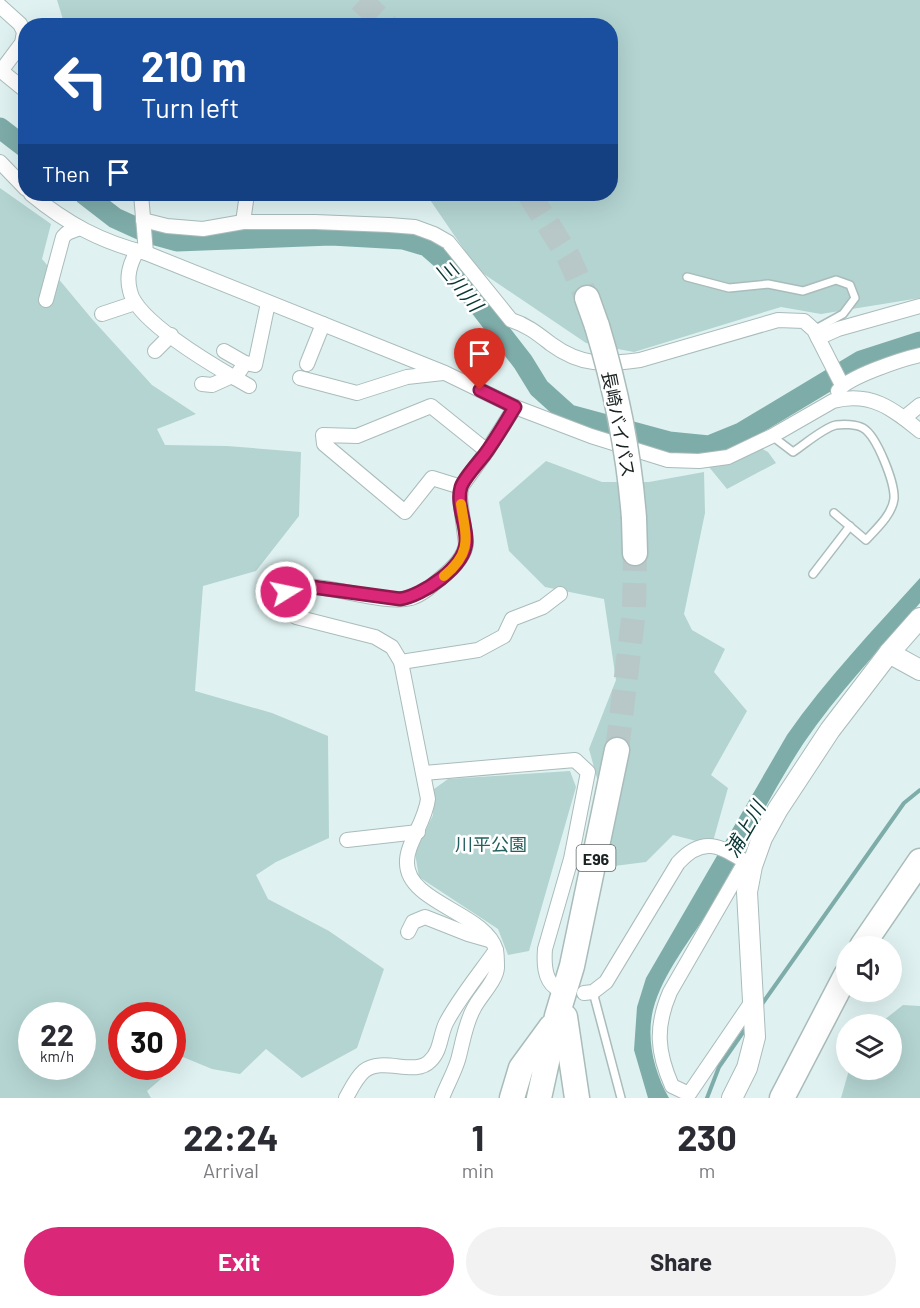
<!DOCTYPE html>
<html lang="en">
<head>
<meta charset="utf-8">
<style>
  :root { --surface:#fff; --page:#f2f2f3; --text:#2b2b33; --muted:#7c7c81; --accent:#db2777 }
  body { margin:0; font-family:Barlow,"Noto Sans JP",sans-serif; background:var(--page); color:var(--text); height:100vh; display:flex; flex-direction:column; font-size:22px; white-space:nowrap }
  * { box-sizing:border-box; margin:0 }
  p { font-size:20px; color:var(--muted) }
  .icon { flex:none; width:33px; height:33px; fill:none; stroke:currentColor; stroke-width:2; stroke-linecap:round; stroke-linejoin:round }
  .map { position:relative; height:1098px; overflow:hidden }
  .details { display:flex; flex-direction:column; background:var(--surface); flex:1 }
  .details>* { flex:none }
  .hud { position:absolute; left:18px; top:18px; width:600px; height:183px; border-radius:24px; box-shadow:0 6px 24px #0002; background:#1a4fa0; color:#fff; overflow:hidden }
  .buttons { position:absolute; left:836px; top:936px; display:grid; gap:12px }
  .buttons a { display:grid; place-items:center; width:66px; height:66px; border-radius:50%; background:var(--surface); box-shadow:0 6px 24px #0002; font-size:30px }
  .speed { position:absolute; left:18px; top:1002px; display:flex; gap:12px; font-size:30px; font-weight:700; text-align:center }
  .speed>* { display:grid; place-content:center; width:78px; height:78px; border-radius:50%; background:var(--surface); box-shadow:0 6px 24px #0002; line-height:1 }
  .speed small { font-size:15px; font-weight:400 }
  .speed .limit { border:9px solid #d22; background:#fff; color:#111 }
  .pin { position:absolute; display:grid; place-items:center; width:51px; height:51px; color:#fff; margin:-62px -26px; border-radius:50% 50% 50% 0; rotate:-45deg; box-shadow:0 0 6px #0007 }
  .pin .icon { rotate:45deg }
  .me { position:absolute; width:66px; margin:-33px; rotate:80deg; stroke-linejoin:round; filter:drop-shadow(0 0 4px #0008) }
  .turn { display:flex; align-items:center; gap:21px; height:126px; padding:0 24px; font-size:27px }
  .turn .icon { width:78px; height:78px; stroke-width:2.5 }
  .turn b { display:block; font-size:42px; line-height:51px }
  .then { display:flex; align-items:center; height:57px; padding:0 24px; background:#0003; gap:12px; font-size:22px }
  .eta { display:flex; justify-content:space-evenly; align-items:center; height:102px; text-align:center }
  .eta b { font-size:36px; font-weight:700; line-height:42px }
  .cta { display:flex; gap:12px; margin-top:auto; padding:12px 24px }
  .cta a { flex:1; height:69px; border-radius:36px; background:var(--accent); color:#fff; font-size:24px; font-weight:700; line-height:69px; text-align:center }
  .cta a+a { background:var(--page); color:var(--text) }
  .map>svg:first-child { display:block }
  .green { fill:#b3d4d1; fill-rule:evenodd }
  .water { fill:#7eaca9 }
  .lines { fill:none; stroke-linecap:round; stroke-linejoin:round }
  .stream { stroke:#7eaca9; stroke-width:4 }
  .river { stroke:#7eaca9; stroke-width:21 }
  .highway-tunnel { stroke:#b8c8c8; stroke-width:24; stroke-dasharray:24 12; stroke-linecap:butt }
  .lane-casing { stroke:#a9bcba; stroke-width:10 }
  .street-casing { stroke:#a9bcba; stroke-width:16 }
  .secondary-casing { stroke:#a9bcba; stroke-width:22 }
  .highway-casing { stroke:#a9bcba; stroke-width:27 }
  .lane { stroke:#fff; stroke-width:7 }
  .street { stroke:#fff; stroke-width:14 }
  .secondary { stroke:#fff; stroke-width:20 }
  .highway { stroke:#fff; stroke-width:24 }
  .highway-bridge-casing { stroke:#a9bcba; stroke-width:27; stroke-linecap:butt }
  .highway-bridge { stroke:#fff; stroke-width:24 }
  .route-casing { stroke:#8e194d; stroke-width:15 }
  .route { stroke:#db2777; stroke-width:10 }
  .slow { stroke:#f59e0b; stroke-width:10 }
  .labels { text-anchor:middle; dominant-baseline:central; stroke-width:5; stroke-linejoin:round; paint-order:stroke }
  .shield { fill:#fff; stroke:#5f6464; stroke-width:1.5 }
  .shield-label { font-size:16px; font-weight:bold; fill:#1b2222 }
  .street-label { font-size:18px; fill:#1b2222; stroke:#fff }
  .park-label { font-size:18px; fill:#22605d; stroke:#fff }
  .water-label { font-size:20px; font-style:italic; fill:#083634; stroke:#fff }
</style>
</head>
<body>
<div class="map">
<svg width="920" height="1098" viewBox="0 0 920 1098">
  <rect width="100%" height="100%" fill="#dff2f1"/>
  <!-- green -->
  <g class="green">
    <path d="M57,0h863v298l-99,16 -40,-7 -147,45 -48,-9 -108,-73 -52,-76h184v-168h-545z"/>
    <path d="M0,188l51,36 -9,35 50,60 60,66 44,29 -39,15 8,16 62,1 74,6 -2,64 -43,55 -53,15 -8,105 77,22 56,23 1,102 -53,24 -20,13 12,24 61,32 55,38 -27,79 -55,30 -36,-29 -26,25 -28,-5 -34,-14 -5,7 -1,-46h-50v50l47,1 -8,12 -14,12 4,7h-151zM32,1016h50v50h-50z"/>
    <path d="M759,447l9,5 8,11 -49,26 -18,-22 25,-7z"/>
    <path d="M546,461l56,21h47l55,-10 1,41 -21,101 8,16 33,19 -11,23 33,39 -36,64 17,13 -16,57 -39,-10 -27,27 -32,4 -13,-73 -12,-44 27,-69 -12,-81 -59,-12 -36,-36 -10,-49z"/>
    <path d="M570,771l6,16 -47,164 -21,4 -10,-26 -79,-52 -4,-24 18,-38 1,-26 14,-10z"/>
    <path d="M903,1005l17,1v92h-79l8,-28h42v-46h-12z"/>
  </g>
  <!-- water -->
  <path class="water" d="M920,578v25c-40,46 -83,91 -117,141 -34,52 -61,109 -92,163 -20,33 -48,65 -58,103 -7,29 1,62 16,88h-21l-14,-48 3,-43 9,-29 141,-243c39,-56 87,-106 133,-157z"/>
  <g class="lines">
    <!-- stream -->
    <g class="stream">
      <path d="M762,1004l142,-201 16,-13"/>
      <path d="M707,1098l12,-31 27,-39"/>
    </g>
    <!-- river -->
    <g class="river">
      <path d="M0,128l26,20"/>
      <path d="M84,194l31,24 33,15 29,8 154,-6 72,4 24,7 17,15 13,16 66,85 16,26 30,27 100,27 40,4 32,-13 120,-72 59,-19"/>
    </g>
    <!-- highway-tunnel -->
    <g class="highway-tunnel">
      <path d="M360,0l28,26"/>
      <path d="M529,194l39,62 19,42"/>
      <path d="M617,750l17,-139 1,-58"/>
    </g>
    <defs>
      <g id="lane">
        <path d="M687,277l42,11 39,-4 35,7 33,-11 14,5 5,13 -12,16 -29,16"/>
        <path d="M772,436l21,16c11,-7 30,-24 43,-27 7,-1 20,-1 27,3 14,8 32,55 31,71 -2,16 -18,30 -28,41l-32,-27"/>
        <path d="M813,574l37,-48"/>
        <path d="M593,992l28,106"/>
      </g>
      <g id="street">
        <path d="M0,6l20,18 4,8 -2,11 -21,28"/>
        <path d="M0,70l26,21"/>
        <path d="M0,162l26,27"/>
        <path d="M31,194c35,29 70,48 115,59l299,120 70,34 76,29 77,24 31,1 29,-4 44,-21 61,-35c38,-10 60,8 87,30"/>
        <path d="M141,194l5,59"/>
        <path d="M143,220l24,6 36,3 40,-7h72l74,3 26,2 19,7 14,8 63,78c16,5 27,14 40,24 30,22 54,21 89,16l138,-40 26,1 10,9 28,55"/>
        <path d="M243,222l4,-28"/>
        <path d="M137,251c-7,13 -11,25 -7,40 6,29 79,72 105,87l10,-15 10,2 13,-62"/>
        <path d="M46,300l17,-63 4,-4 13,-5"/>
        <path d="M102,314l33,-11"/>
        <path d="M818,338l20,-9 82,-23"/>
        <path d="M155,351l16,-16"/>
        <path d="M224,351l21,12"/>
        <path d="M307,364l16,-40"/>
        <path d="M235,378l14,8"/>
        <path d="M300,378l57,15 50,-16 36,-4"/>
        <path d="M202,384l10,1 20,-9"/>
        <path d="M838,391c9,-14 64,-32 82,-36"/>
        <path d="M904,418l16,-13"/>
        <path d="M461,487l-29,-9 -27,34 -81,-68 -1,-9 34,1 74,-30 56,45"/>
        <path d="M401,662l77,-12 26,-14 8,-17 31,-12 17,-13"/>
        <path d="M424,773l151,-13 13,12 -17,87 -26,90c-1,13 -1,30 10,38"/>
        <path d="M347,840l71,-8"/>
        <path d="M745,862l-75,130c-15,35 -13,60 2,94l17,8 64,-94"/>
        <path d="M408,932l5,-10 12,-5 43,17 21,6"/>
        <path d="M584,993l9,-1 13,-10 72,-119c27,-30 45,-15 74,3"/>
        <path d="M346,1098c5,-9 10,-20 18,-27 19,-15 51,6 66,-10 11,-10 10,-26 16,-38 13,-25 34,-50 50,-73"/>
        <path d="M442,1098c5,-13 12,-25 16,-38 5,-18 7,-36 16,-52 6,-12 22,-27 23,-40 0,-5 0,-13 -1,-18 -10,-37 -89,-47 -89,-87 -1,-19 18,-40 21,-64l-27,-137 -9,-15 -17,-10 -79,-20c-19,-13 -15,-31 9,-31 28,0 81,19 106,12 12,-4 22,-13 31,-21 10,-8 22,-19 24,-33l-6,-46 1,-11 26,-36 28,-44"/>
      </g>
      <g id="secondary">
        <path d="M889,653l31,17"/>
        <path d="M732,1098l15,-30 8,-31 -8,-145 5,-26 10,-28 16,-29 52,-79 59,-77 31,-35"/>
      </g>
      <g id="highway">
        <path d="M587,298l10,28"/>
        <path d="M634,518l1,35"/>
        <path d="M862,946l58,-85"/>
        <path d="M565,1017l12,81"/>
        <path d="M512,1098l9,-30 30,-41"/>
        <path d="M539,1098l18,-82 15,-50 45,-216"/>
        <path d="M782,1098l64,-123"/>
      </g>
    </defs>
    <!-- lane casing -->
    <use href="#lane" class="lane-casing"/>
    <!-- street casing -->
    <use href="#street" class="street-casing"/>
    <!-- secondary casing -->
    <use href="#secondary" class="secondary-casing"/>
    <!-- highway casing -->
    <use href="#highway" class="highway-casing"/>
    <!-- lane -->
    <use href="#lane" class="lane"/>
    <!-- street -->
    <use href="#street" class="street"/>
    <!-- secondary -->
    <use href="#secondary" class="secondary"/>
    <!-- highway -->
    <use href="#highway" class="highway"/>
    <defs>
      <path id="highway-bridge" d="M597,326c19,63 32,127 37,192"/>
    </defs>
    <!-- highway-bridge casing -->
    <use href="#highway-bridge" class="highway-bridge-casing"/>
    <!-- highway-bridge -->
    <use href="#highway-bridge" class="highway-bridge"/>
  </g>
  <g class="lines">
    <defs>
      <path id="route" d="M286,592l5,-5 14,-1 95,13c22,-3 65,-32 66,-57 1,-17 -10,-38 -5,-55 3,-9 18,-25 24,-33 11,-15 20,-31 30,-47l-35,-17"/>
    </defs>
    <!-- route casing -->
    <use href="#route" class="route-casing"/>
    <!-- route -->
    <use href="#route" class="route"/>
    <!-- slow -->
    <path class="slow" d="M444,576c29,-24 22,-39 17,-72"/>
  </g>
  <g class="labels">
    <!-- shield labels -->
    <rect class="shield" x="576.5" y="845" width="39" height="26" rx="4.5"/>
    <g class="shield-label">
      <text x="596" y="858">E96</text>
    </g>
    <!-- street labels -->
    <g class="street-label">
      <text transform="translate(619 424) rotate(79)">長崎バイパス</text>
    </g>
    <!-- park labels -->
    <g class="park-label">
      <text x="491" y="844">川平公園</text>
    </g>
    <!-- water labels -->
    <g class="water-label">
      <text transform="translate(460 285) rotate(51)">三川川</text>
      <text transform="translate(744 829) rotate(-60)">浦上川</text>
    </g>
  </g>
</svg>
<div class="buttons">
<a><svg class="icon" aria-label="sound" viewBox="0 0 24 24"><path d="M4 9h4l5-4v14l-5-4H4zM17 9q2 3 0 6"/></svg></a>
<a><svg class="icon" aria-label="layers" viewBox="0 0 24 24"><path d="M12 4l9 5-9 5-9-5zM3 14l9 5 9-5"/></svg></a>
</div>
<div class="speed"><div>22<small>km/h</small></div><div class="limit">30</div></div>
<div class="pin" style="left:480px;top:390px;background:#d93025"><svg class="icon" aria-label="arrive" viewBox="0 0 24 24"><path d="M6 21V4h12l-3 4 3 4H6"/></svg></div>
<svg class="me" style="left:286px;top:592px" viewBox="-20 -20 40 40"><circle r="17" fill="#db2777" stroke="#fff" stroke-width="3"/><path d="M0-11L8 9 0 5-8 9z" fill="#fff"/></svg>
<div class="hud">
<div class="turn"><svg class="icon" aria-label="left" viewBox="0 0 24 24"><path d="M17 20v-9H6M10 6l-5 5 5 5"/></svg><div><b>210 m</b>Turn left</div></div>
<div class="then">Then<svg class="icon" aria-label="arrive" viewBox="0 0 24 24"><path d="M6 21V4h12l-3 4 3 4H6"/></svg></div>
</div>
</div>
<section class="details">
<div class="eta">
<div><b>22:24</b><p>Arrival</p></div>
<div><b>1</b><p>min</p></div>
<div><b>230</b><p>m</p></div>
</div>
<div class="cta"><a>Exit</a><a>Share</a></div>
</section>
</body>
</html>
